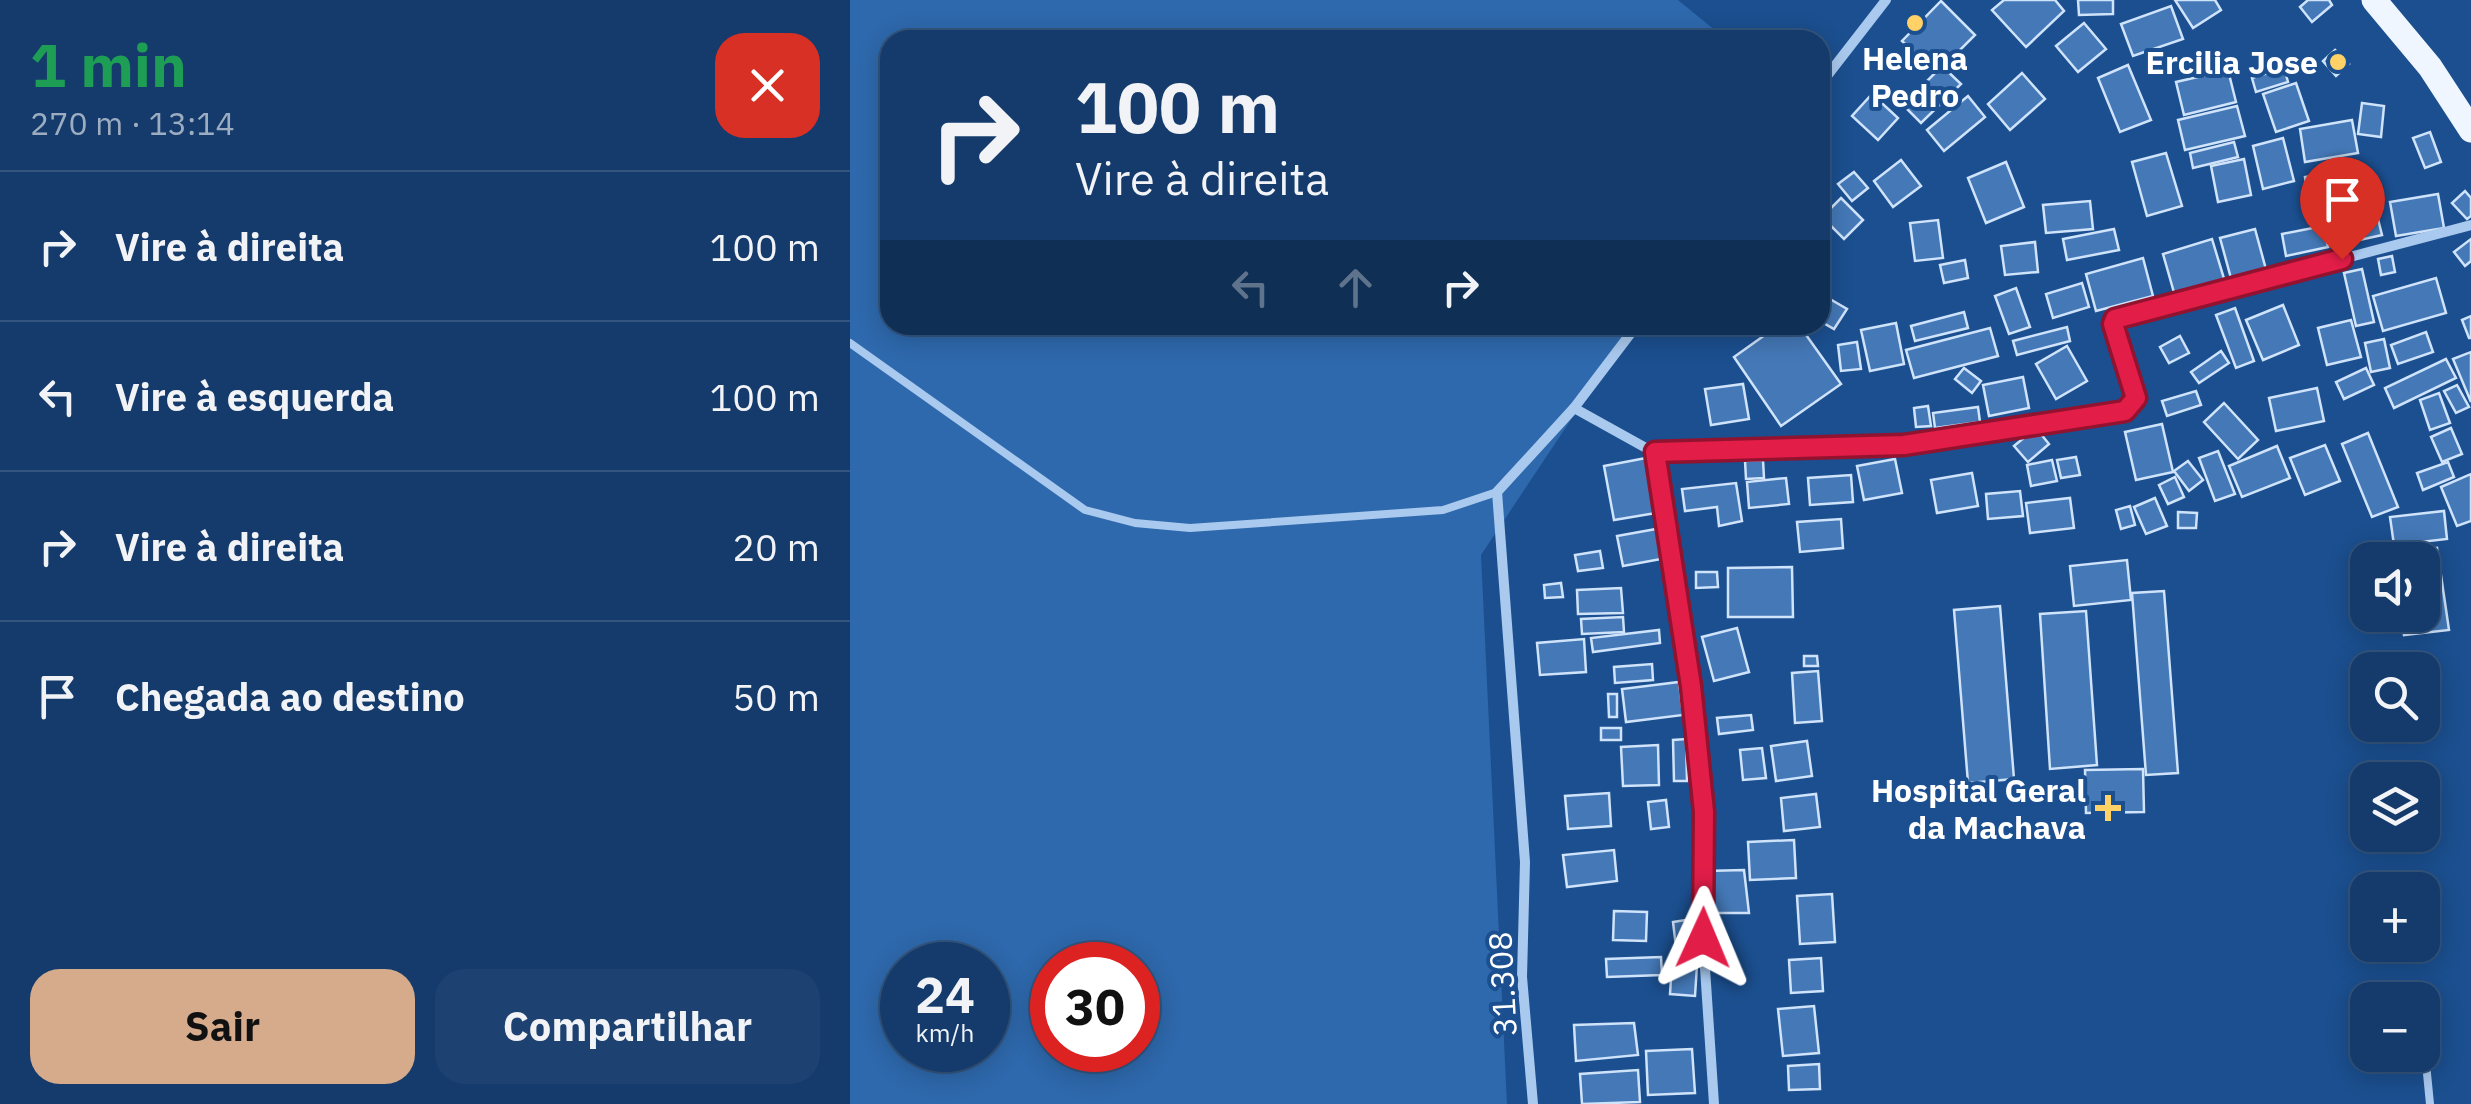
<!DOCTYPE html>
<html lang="pt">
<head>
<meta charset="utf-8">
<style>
  :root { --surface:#143b6b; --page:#1d4271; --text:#f1f3f6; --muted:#9dadc1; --line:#33557e; --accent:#d6ab8b }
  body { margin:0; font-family:"IBM Plex Sans",sans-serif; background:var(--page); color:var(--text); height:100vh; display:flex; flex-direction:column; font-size:38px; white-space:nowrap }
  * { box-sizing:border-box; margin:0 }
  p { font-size:32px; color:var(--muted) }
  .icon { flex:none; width:55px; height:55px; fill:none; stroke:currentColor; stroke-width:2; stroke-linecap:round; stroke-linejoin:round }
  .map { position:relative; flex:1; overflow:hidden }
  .panel { display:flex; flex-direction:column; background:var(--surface); width:850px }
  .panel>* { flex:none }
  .top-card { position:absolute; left:30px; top:30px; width:950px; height:305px; border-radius:30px; box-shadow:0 5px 25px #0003,0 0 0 2px var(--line); background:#143b6b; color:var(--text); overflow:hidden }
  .tools { position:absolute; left:1500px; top:542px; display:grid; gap:20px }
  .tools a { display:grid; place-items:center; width:90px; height:90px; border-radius:20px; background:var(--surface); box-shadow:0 5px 25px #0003,0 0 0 2px var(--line); font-size:50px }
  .speed { position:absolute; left:30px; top:942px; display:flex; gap:20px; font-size:50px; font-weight:700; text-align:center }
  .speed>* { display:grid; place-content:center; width:130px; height:130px; border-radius:50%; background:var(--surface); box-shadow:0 5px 25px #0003,0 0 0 2px var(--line); line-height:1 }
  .speed small { font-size:25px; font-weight:400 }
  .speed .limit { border:15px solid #d22; background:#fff; color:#111 }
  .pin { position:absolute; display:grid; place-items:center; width:85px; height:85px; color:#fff; margin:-102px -42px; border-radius:50% 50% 50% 0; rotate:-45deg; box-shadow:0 0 10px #0007 }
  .pin .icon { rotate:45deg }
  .me { position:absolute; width:110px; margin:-55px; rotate:1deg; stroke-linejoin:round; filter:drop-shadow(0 0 8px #0008) }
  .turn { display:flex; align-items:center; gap:35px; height:210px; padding:0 30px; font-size:45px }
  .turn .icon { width:130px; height:130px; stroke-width:2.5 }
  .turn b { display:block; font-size:70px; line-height:85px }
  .lanes { display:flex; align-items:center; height:95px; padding:0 30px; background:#0003; justify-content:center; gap:50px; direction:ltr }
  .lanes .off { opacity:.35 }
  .round { display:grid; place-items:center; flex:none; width:105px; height:105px; border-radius:30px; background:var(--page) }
  .overview { display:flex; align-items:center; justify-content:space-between; height:170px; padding:0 30px }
  h1 { font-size:60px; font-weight:700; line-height:75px; color:#1e9e55 }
  .action { display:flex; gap:20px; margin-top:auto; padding:20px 30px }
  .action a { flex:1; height:115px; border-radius:30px; background:var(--accent); color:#111; font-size:40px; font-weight:700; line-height:115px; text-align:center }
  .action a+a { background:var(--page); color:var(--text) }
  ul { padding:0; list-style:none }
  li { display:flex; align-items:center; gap:30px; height:150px; padding:0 30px; border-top:2px solid var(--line) }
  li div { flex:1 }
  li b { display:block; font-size:38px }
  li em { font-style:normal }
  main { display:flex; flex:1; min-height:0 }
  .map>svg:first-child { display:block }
  .green { fill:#2e69ad; fill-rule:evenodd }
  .building { fill:#4478b7; stroke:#cfe3fa; stroke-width:2.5 }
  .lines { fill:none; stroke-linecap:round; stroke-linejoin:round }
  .lane { stroke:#a9c9ee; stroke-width:8 }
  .street { stroke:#a9c9ee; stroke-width:10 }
  .primary { stroke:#f0f6ff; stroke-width:25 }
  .route-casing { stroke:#92132f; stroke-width:25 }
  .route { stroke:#e11d48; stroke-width:18 }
  .poi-dot { fill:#ffd166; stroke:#1b4f8f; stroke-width:4 }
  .labels { text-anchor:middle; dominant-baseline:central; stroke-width:8; stroke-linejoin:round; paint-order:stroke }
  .poi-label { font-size:32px; font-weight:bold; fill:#fff; stroke:#1b4f8f; text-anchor:end }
  .street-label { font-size:32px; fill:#fff; stroke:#1b4f8f }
</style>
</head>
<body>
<main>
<section class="panel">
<div class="overview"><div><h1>1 min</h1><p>270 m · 13:14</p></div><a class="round" style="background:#d93025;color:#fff"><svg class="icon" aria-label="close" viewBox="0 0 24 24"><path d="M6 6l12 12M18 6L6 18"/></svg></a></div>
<ul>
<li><svg class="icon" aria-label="right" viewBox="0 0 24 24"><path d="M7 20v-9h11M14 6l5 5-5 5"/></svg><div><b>Vire à direita</b></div><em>100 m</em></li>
<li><svg class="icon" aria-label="left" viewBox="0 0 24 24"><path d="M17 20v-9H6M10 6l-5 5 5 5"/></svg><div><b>Vire à esquerda</b></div><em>100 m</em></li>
<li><svg class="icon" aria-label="right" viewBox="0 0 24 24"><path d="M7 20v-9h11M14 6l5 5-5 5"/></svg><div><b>Vire à direita</b></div><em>20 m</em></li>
<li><svg class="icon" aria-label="arrive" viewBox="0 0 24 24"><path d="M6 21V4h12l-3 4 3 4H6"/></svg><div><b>Chegada ao destino</b></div><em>50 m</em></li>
</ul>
<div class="action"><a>Sair</a><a>Compartilhar</a></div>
</section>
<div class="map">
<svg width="1621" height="1104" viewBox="0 0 1621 1104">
  <rect width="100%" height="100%" fill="#1b4f8f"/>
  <!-- green -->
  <path class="green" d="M0,0h828l49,40h-837v285h744l-153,230 26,549h-657zM52,965h86v85h-86zM202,965h86v85h-86z"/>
  <!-- building -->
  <g class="building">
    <path d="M1154,0h51l9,11 -38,36 -34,-37z"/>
    <path d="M1228,0h35v14l-34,1z"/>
    <path d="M1325,0h40l6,10 -28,18z"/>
    <path d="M1458,0h21l3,5 -20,17 -12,-15z"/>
    <path d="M1091,1l34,34 -28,28 -12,-11 -11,11 -22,-22z"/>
    <path d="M1321,6l12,33 -50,17 -12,-32z"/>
    <path d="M1234,23l22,26 -28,23 -22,-26z"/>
    <path d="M1485,50l14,14 -13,12 -13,-15z"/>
    <path d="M1278,65l23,55 -31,12 -22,-54z"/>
    <path d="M1092,66l19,18 -40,39 -18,-18z"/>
    <path d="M1434,68l4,14 -32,10 -4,-14z"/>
    <path d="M1378,70l8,32 -52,13 -8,-33z"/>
    <path d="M1172,73l23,26 -35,31 -22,-26z"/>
    <path d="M1446,83l13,38 -33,11 -13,-38z"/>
    <path d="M1022,94l26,24 -20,22 -26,-24z"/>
    <path d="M1118,96l17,21 -41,34 -17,-21z"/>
    <path d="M1512,103l22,3 -3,31 -23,-3z"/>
    <path d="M1387,106l8,30 -60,14 -7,-30z"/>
    <path d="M1502,120l6,33 -53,9 -5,-33z"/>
    <path d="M1580,132l11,30 -16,6 -12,-30z"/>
    <path d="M1433,138l11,43 -31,8 -10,-43z"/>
    <path d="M1384,142l4,15 -45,11 -3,-15z"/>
    <path d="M1316,153l16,53 -35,10 -15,-54z"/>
    <path d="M1394,159l7,36 -33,7 -7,-36z"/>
    <path d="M1051,160l20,26 -28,21 -19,-26z"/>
    <path d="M1156,162l18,45 -38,16 -18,-45z"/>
    <path d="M1004,172l14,16 -16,13 -14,-17z"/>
    <path d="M1487,172l4,22 -33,5 -3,-22z"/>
    <path d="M1615,191l6,7v18l-4,3 -15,-16z"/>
    <path d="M1588,194l6,34 -48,8 -6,-34z"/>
    <path d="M991,198l22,22 -19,19 -22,-22z"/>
    <path d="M1240,201l3,28 -47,4 -3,-28z"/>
    <path d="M1524,203l8,32 -27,6 -8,-32z"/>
    <path d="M1088,220l5,38 -28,3 -5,-38z"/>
    <path d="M1473,226l5,21 -42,9 -4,-22z"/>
    <path d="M1264,229l5,21 -52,10 -4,-21z"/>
    <path d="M1405,229l12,44 -35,9 -12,-44z"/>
    <path d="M1362,239l13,43 -50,14 -12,-42z"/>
    <path d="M1621,239v22l-6,5 -11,-14z"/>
    <path d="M1185,242l3,30 -33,3 -4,-29z"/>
    <path d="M1542,256l3,16 -14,3 -3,-16z"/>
    <path d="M1293,258l10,38 -57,15 -10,-37z"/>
    <path d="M1115,260l3,18 -24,5 -4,-18z"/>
    <path d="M1512,269l12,53 -18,4 -12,-53z"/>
    <path d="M1586,278l10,35 -63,18 -10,-35z"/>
    <path d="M1232,283l7,24 -36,11 -7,-24z"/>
    <path d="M1166,288l14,39 -21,7 -14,-38z"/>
    <path d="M973,295l24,14 -13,20 -14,-8z"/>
    <path d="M1433,305l16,40 -36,15 -17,-40z"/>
    <path d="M1385,308l19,53 -18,7 -20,-53z"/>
    <path d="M1114,312l4,16 -53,13 -4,-15z"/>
    <path d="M1621,316v22h-2l-7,-18z"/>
    <path d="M1501,320l10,37 -34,8 -9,-37z"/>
    <path d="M1046,323l8,41 -34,7 -9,-41z"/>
    <path d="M929,325h20l42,59 -60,42 -47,-69z"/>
    <path d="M1217,327l3,14 -53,14 -4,-14z"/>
    <path d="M1140,328l8,28 -84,22 -8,-28z"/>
    <path d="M1576,332l7,20 -35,12 -7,-19z"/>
    <path d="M1330,336l9,17 -20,10 -9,-16z"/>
    <path d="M1534,339l6,29 -19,4 -6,-29z"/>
    <path d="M1007,342l4,27 -20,2 -3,-26z"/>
    <path d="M1217,346l20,35 -31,18 -20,-35z"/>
    <path d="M1371,351l8,12 -30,20 -8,-11z"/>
    <path d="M1621,352v50l-18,-43z"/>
    <path d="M1596,359l10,19 -62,30 -9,-20z"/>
    <path d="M1114,368l17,13 -9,12 -17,-14z"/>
    <path d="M1516,368l8,17 -30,14 -8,-17z"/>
    <path d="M1173,377l6,31 -40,8 -6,-31z"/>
    <path d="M893,384l6,35 -38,6 -6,-36z"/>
    <path d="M1607,385l12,22 -13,6 -12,-22z"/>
    <path d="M1467,388l7,33 -48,10 -7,-33z"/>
    <path d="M1346,391l5,14 -34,11 -5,-15z"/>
    <path d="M1589,393l11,30 -20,7 -10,-30z"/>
    <path d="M1374,403l34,37 -20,19 -34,-37z"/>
    <path d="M1078,406l3,20 -15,1 -2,-19z"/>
    <path d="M1128,407l2,15 -45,6 -2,-15z"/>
    <path d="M1312,424l11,48 -37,8 -11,-48z"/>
    <path d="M1186,428l13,16 -21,18 -14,-16z"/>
    <path d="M1601,428l11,26 -20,8 -11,-25z"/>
    <path d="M1518,433l30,74 -26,10 -30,-73z"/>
    <path d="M1475,445l15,36 -35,14 -15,-37z"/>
    <path d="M1427,446l13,32 -48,19 -13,-31z"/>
    <path d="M1368,451l17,43 -20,7 -16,-43z"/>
    <path d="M1226,457l4,18 -19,3 -4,-18z"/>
    <path d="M796,458l10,55 -42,7 -10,-54z"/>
    <path d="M1045,459l7,34 -38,7 -7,-34z"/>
    <path d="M913,460l1,18 -18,1 -1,-18z"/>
    <path d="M1202,460l5,21 -26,5 -4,-21z"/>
    <path d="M1338,461l15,19 -14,11 -15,-20z"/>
    <path d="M1598,462l6,15 -31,13 -6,-17z"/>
    <path d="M1122,473l6,33 -41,7 -6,-33z"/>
    <path d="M1621,474v47l-14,5 -16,-39z"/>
    <path d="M1001,475l2,27 -43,3 -2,-27z"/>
    <path d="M1325,477l9,20 -16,7 -9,-19z"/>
    <path d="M936,478l3,26 -40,4 -2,-26z"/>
    <path d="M886,483l6,38 -23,5 -2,-19 -32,4 -3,-22z"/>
    <path d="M1170,491l3,25 -35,3 -2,-25z"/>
    <path d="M1220,498l4,30 -44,5 -4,-30z"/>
    <path d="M1305,498l12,28 -21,8 -12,-27z"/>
    <path d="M1280,506l5,19 -14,4 -5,-19z"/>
    <path d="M1594,511l3,28 -53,6 -4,-28z"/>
    <path d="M1328,512l19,1 -1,15h-18z"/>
    <path d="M991,519l2,29 -43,4 -3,-30z"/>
    <path d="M806,529l5,30 -38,7 -6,-30z"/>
    <path d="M1587,548l12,82 -45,5 -3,-20h21v-55h-29l-1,-6z"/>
    <path d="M750,551l3,17 -25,3 -3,-16z"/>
    <path d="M1277,560l4,40 -57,6 -4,-40z"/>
    <path d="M942,567l1,50h-65v-49z"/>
    <path d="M846,572h21l1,15 -22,1z"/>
    <path d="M711,583l2,14 -18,1 -1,-13z"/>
    <path d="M771,588l2,25 -45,1 -1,-24z"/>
    <path d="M1314,591l14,182 -32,2 -14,-182z"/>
    <path d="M1150,606l14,173 -46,4 -14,-173z"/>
    <path d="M1236,611l11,154 -47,4 -10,-155z"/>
    <path d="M773,617l1,15 -42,2 -1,-15z"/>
    <path d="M887,628l12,44 -35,9 -12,-44z"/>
    <path d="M809,630l1,13 -67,9 -2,-14z"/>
    <path d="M734,639l2,33 -46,3 -3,-32z"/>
    <path d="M954,656h13l1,10h-14z"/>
    <path d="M802,664l1,16 -38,3 -1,-16z"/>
    <path d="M968,671l4,50 -27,2 -3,-50z"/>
    <path d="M829,682l4,33 -57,7 -4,-33z"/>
    <path d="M758,694h9v23h-8z"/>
    <path d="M901,715l2,15 -34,4 -2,-16z"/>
    <rect x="751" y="728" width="20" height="12"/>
    <path d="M836,739l1,42h-13l-1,-41z"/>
    <path d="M957,741l5,35 -36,5 -5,-35z"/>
    <path d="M808,745l1,40 -36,1 -2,-39z"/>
    <path d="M912,748l4,30 -23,2 -3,-30z"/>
    <path d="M1293,769l1,43 -58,1 -1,-43z"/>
    <path d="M759,793l2,33 -43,3 -3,-33z"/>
    <path d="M966,794l4,33 -36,4 -3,-33z"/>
    <path d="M816,800l3,27 -18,2 -3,-27z"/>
    <path d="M944,840l2,38 -46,2 -2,-38z"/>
    <path d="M764,850l3,31 -50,6 -4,-32z"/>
    <path d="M894,870l5,43h-41l-2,-42z"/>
    <path d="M982,894l3,48 -35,2 -3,-48z"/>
    <path d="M764,911l33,1 -1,29 -33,-1z"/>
    <path d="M842,919l3,26 -19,2 -3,-25z"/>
    <path d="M811,957l1,18 -55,2 -1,-18z"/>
    <path d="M971,958l2,33 -32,2 -2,-33z"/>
    <path d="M822,963l25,2 -2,31 -25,-2z"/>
    <path d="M964,1006l5,47 -36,3 -5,-47z"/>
    <path d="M784,1023l4,32 -62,6 -2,-36z"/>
    <path d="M842,1049l3,44 -47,2 -2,-44z"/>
    <path d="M969,1064l1,25 -31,1 -1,-24z"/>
    <path d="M788,1070l2,32 -58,2 -2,-30z"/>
  </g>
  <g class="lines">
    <!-- lane -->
    <g class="lane">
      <path d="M0,343l235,167 50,13 55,5 253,-18 54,-18"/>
      <path d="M1574,1043l6,61"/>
    </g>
    <!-- street -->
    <g class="street">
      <path d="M970,85l66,-85"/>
      <path d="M724,408l81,45 249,-8 221,-34 11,-13 -23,-74 2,-5 356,-94"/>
      <path d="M805,453l36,233 14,126 -2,126 11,166"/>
      <path d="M683,1104l-11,-127 3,-115 -28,-370 77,-84 63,-83"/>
    </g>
    <!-- primary -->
    <path class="primary" d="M1524,0l56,67 41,63"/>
  </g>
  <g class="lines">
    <defs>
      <path id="route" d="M853,938l1,-126 -13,-126 -36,-234 249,-7 221,-34 11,-13 -23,-74 2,-5 227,-60"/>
    </defs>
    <!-- route casing -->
    <use href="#route" class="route-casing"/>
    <!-- route -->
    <use href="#route" class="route"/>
  </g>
  <!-- markers -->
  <g class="poi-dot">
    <circle cx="1065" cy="23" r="10"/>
    <circle cx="1488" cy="62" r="10"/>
    <path d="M1253 793h10v10h10v10h-10v10h-10v-10h-10v-10h10z"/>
  </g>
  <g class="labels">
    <!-- poi labels -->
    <g class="poi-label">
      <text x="1065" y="58" text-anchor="middle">Helena<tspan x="1065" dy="37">Pedro</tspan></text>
      <text x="1468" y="62">Ercilia Jose</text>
      <text x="1236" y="790">Hospital Geral<tspan x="1236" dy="37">da Machava</tspan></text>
    </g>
    <!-- street labels -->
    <g class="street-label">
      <text transform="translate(652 984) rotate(-93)">31.308</text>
    </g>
  </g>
</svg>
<div class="tools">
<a><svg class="icon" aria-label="sound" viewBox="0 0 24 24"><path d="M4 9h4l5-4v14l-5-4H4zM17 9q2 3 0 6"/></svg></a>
<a><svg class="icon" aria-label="search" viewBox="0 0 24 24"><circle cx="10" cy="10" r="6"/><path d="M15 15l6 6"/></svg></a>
<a><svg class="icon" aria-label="layers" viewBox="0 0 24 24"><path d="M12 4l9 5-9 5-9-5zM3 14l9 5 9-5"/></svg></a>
<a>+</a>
<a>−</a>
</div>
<div class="speed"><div>24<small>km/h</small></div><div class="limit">30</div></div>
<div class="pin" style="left:1492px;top:259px;background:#d93025"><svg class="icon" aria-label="arrive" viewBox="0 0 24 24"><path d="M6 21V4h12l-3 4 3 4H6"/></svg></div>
<svg class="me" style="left:853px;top:938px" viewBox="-20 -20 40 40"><path d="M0-17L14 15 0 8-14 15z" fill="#e11d48" stroke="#fff" stroke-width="4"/></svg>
<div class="top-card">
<div class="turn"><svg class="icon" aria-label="right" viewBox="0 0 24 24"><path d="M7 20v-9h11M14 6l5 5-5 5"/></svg><div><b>100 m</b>Vire à direita</div></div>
<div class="lanes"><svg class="icon off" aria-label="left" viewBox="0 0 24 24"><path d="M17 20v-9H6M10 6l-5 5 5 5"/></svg><svg class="icon off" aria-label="ahead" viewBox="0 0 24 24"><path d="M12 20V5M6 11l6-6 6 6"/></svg><svg class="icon" aria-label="right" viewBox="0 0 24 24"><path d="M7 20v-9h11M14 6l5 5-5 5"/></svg></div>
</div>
</div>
</main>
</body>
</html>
